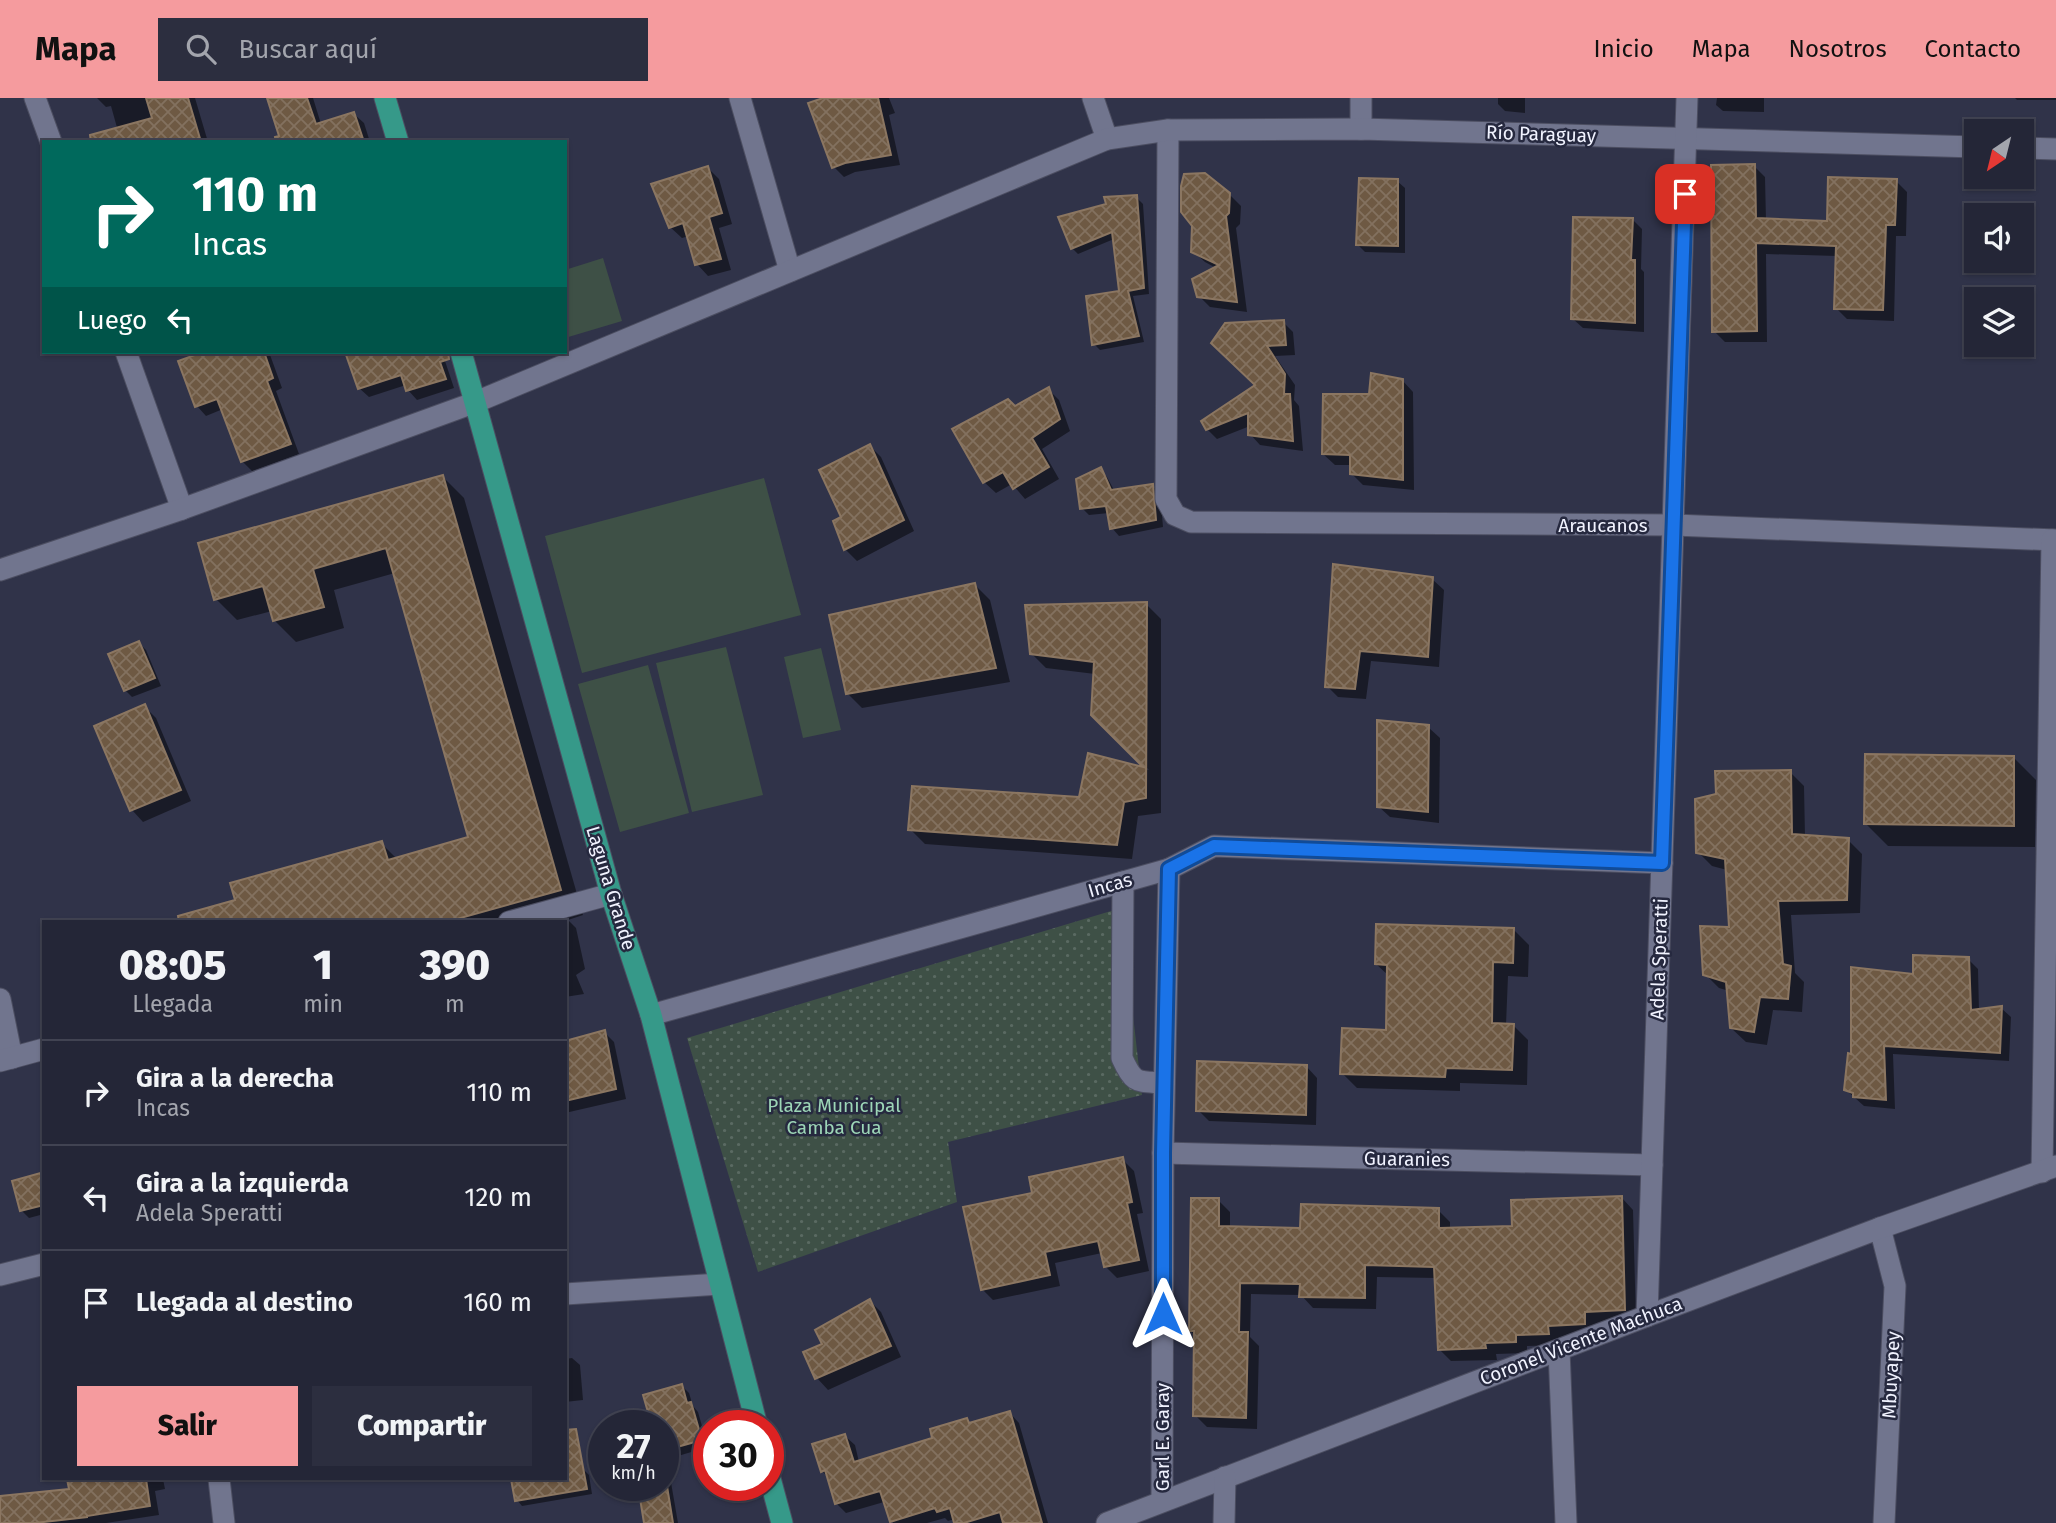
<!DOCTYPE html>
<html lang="es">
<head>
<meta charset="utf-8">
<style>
  :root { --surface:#242637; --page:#2c2e3f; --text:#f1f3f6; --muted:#a3a5ad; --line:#414352; --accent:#f59b9e }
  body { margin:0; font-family:"Fira Sans",sans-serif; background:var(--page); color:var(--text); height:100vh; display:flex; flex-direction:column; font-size:26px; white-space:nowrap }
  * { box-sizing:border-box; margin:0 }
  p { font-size:23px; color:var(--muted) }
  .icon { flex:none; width:38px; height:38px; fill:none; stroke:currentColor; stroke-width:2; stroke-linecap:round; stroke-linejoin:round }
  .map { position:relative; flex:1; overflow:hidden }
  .panel { position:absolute; left:42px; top:822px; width:525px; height:560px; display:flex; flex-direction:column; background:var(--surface); border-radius:0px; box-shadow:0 2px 5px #0004,0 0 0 2px var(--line) }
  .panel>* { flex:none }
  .top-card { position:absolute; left:42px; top:42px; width:525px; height:214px; border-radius:0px; box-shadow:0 2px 5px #0004,0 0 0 2px var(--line); background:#00695c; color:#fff; overflow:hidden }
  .needle { width:46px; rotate:215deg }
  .buttons { position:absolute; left:1964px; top:21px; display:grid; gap:14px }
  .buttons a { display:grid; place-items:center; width:70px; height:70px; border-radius:0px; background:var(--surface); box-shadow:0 2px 5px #0004,0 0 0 2px var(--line); font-size:35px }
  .speed { position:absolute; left:588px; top:1312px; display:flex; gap:14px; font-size:35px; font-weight:700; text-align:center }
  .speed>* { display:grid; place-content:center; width:91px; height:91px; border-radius:50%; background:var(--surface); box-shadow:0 2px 5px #0004,0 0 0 2px var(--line); line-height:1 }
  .speed small { font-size:18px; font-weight:400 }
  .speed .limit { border:10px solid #d22; background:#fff; color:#111 }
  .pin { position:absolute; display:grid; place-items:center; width:60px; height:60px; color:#fff; margin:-30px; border-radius:14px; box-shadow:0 4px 10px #0006 }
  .me { position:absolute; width:77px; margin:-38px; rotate:0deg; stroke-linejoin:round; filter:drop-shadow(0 0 5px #0008) }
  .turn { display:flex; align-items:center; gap:24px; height:147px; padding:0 35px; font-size:32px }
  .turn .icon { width:91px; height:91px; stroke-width:2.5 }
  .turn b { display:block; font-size:49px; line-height:60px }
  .then { display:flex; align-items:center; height:66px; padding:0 35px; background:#0003; gap:14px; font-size:26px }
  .eta { display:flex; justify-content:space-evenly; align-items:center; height:119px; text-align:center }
  .eta b { font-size:42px; font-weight:800; line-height:49px }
  .cta { display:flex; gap:14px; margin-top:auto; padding:14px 35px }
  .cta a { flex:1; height:80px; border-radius:0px; background:var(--accent); color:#111; font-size:28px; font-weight:800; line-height:80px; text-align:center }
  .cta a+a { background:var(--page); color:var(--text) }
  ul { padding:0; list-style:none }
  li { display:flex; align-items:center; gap:21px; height:105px; padding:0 35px; border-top:2px solid var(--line) }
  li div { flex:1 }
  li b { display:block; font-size:26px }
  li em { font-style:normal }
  header { display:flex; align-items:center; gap:42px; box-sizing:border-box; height:98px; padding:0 35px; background:var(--accent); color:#111 }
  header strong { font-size:33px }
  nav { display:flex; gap:38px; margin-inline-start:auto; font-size:24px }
  .search { width:490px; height:63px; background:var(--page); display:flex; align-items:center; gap:18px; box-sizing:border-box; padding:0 24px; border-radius:0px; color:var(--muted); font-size:26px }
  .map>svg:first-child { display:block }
  .park { fill:url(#park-dots) }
  .pitch { fill:#3e5046 }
  .shadow { fill:#0007 }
  .building { fill:url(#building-cross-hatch); stroke:#8b7661; stroke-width:2 }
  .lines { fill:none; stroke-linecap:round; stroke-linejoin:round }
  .minor-casing { stroke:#4c4e61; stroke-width:23 }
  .major-casing { stroke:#4c4e61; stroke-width:23 }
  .minor { stroke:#71758e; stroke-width:21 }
  .major { stroke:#369989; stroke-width:21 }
  .route-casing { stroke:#114b97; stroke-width:18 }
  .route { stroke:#1a73e8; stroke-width:12 }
  .labels { text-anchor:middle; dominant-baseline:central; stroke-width:5; stroke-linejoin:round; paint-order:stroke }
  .street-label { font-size:19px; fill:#f1f3ff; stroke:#26293f }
  .park-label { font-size:19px; fill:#9dd6b7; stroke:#26293f }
</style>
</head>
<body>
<header>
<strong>Mapa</strong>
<div class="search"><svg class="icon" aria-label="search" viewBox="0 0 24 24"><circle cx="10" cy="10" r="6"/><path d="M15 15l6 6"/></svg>Buscar aquí</div>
<nav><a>Inicio</a><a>Mapa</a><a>Nosotros</a><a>Contacto</a></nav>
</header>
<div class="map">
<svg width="2056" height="1425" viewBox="0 0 2056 1425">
  <defs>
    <pattern id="park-dots" width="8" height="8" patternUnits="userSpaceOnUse" patternTransform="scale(1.75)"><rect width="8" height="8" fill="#3e5046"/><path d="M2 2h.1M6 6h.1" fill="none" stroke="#5a6a62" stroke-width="1.8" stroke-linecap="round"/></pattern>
    <pattern id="building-cross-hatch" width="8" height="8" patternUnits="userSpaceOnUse" patternTransform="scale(1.75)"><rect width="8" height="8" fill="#6e5943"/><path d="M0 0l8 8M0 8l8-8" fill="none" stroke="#83715f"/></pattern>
  </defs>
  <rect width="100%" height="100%" fill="#303349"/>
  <!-- park -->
  <path class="park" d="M1121,810l21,187 -194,47 9,60 -199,70 -71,-234z"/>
  <!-- pitch -->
  <g class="pitch">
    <path d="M603,160l19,63 -57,17v-68z"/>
    <path d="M764,380l37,137 -219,58 -37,-137z"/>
    <path d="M726,549l37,148 -71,17 -36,-149z"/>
    <path d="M821,550l20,82 -38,8 -19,-81z"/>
    <path d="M648,567l41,148 -69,19 -42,-148z"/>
  </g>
  <!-- shadow -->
  <g class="shadow">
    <path d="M97,0h98l13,44h-87l-10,-36 -5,1z"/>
    <path d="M268,0h45l8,26 33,-10 10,9 6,19h-88z"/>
    <path d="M824,0h65l6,15 -6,2 11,50 -45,7 -11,5 -10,-10z"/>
    <path d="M1498,0h27v15l-20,-2 -7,-7z"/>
    <path d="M1717,0h47v14l-41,-1 -7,-6z"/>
    <path d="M2015,0h41v2h-39z"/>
    <path d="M1754,68l11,11 1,44 62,2 68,-42 11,11 -1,44h-10l-2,85 -47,-2 -11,-11 1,-52 -71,-2 1,88h-42l-11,-11z"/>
    <path d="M708,70l11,11 13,45 -13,4 12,42 -23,6 -11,-12 -8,-28 -7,2 -12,-11z"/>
    <path d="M1397,83l8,7v65l-40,-1 -8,-8z"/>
    <path d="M1229,96l12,12 -1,18 -4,4 11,84 -37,-5 -11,-11 17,-28 -11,-6 -12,-11 1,-25z"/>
    <path d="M1136,99l7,7 6,90 -16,2 11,46 -44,8 -6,-6 27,-52 -7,-53 -36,15 -6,-6z"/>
    <path d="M1632,121l10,10 -1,40 3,3v60l-61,-4 -10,-9z"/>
    <path d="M1283,224l10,10 2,23 -20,1 20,29 -1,15 5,6 4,45 -43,-6 -10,-11v-8l-33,13 -10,-10 51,-43 -45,-44z"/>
    <path d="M208,254h61l13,36 -6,3 23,63 -47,17 -10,-10 -19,-52 -17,7 -9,-10 -16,-44z"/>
    <path d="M350,254h92l12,36 -37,12 -9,-10 -2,-5 -37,12 -10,-9z"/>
    <path d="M1402,282l11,12 1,98 -51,-5 -12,-12 1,-8h-17l-12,-11 47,-59z"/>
    <path d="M1048,291l11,11 11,31 -28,18 17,30 -34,20 -13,-15 -16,9 -12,-11 31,-74z"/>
    <path d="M870,348l11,11 33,74 -57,30 -11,-11 -11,-28 8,-4z"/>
    <path d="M1100,371l7,8 8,15 37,-6 8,7 3,34 -44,9 -7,-8 -3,-15 -20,2 -7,-7z"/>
    <path d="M443,379l21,21 119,417 -15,5 8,8 9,41 -9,6 8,19 -19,3v-75h-380l-2,-6 54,-15 144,-58 16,16 74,-20 -76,-266 -61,17 10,38 -48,14 -22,-22 -2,-9 -35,9 -21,-21z"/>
    <path d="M1335,468l97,13 12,11 -5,77 -68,-6 -5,38 -28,-2 -11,-11z"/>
    <path d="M975,487l15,15 20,82 -148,26 -15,-15z"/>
    <path d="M1146,506l15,15v194l-23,3 -6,43 -207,-15 -15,-15 170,-30 9,-44 60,15 -56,-55 2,-41 -49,-6 -15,-15z"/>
    <path d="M139,545l7,7 15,36 -29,11 -7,-7z"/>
    <path d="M145,609l11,11 35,83 -48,21 -11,-12 -36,-83z"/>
    <path d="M1428,629l12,11 -1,85 -49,-6 -12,-11z"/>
    <path d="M2014,660l22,22 -1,67 -147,-1 -22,-22z"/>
    <path d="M1790,674l14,14 1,51 43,3 14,14 -2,59 -69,2 4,58 9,9 -2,30 -29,-2 -6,35 -21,-3 -15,-14 -2,-37 -10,-3 -14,-14 26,-45 -4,-59 -15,-4 -14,-14z"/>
    <path d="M1514,832l15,15 -1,32 -20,-1 -2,49h7l15,15 -1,45 -67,-2v8l-103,-3 -15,-15 45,-41 2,-56 -13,-12z"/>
    <path d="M1968,861l10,10 1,42 22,-3 10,9 -2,44 -116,-7 2,55 -31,-3 -19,-17 8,-33 61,-80z"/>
    <path d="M604,934l10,10 12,57 -61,14v-70z"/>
    <path d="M1306,968l11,12 -1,47 -107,-4 -11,-11z"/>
    <path d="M1122,1061l12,12 9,42 -6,1 12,57 -32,7 -12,-12 -3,-13 -47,10 5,23 -67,14 -11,-11 52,-95z"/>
    <path d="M44,1079v37l-15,4 -8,-8z"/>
    <path d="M1622,1100l11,12 3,112 -40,1 1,13 -38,1 1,8 -33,1v7l-31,1 1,6 -46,1 -12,-12 -2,-71 -60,-1 -1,32 -63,-1 -12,-13 -50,-1 -1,43 9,9 -2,83 -50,-2 -12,-12 1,-79 -6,-5 28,-131 12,12v16l72,2 136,-20 12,12v7l64,-2z"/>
    <path d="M870,1203l11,11 20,45 -73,33 -11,-12 -12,-25 19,-9z"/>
    <path d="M572,1260l8,7 3,35 -18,2v-43z"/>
    <path d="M682,1288l7,7 4,13 5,6 10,35 -40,12 -5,-5v-28h-9l-8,-30z"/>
    <path d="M1010,1315l9,10 29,100h-92l-1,-4 -7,2 -3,-3 -18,5h-34l-9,-21 -38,11 -9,-9 -8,-26 -7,-7 23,-35 10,9 4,17 75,-23 33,-19 4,4z"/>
    <path d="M663,1362l5,5 10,58h-32l-5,-34 -20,3 -6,-6h48z"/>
    <path d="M583,1371l6,6 3,19 -70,12 -5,-6 -4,-21h52z"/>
    <path d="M69,1381h94l2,10 -10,2 4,24 -53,8h-105l-1,-25 71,-7z"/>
  </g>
  <!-- building -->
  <g class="building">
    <path d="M146,0h42l13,44h-110l-1,-7 62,-17z"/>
    <path d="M267,0h40l9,26 38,-12 10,30h-88l-1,-5 4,-1z"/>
    <path d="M823,0h55l13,57 -46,8 -13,5 -24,-65z"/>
    <path d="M1755,66l1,54 71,3 1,-44 69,2 -2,46h-9l-3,85 -49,-1 2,-63 -80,-3 1,88 -45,1 -1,-167z"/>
    <path d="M708,68l14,47 -13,4 12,42 -26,6 -12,-42 -14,5 -18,-44z"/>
    <path d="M1205,75l25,20 -1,20 -3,3 11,86 -40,-5 -5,-18 27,-14 -28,-13 1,-26 -11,-14v-26l3,-12z"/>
    <path d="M1359,80l39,1v67l-42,-1z"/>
    <path d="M1137,97l7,93 -16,3 11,45 -47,9 -6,-49 33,-5 -7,-59 -41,17 -13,-32 48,-13 -2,-7z"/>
    <path d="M1573,119l60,1 -2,42h4v63l-64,-4z"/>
    <path d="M1284,222l2,25 -19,1 18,28 -1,20h6l3,47 -45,-6v-22l-42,17 -5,-9 54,-36 -44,-42 14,-20z"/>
    <path d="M203,254h61l9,26 -6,3 24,63 -50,18 -24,-63 -22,8 -17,-46z"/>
    <path d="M345,254h103l1,7 -9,3 6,17 -40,12 -5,-16 -43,14z"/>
    <path d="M1371,275l32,6v101l-53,-6v-19l-28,-1 1,-60h46z"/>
    <path d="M1049,289l11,32 -28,19 17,29 -36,22 -10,-17 -20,11 -31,-54 56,-30 7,7z"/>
    <path d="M870,346l34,76 -60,30 -11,-29 8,-4 -22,-47z"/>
    <path d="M1101,369l10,23 42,-6 3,36 -46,9 -4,-23 -26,3 -4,-30z"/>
    <path d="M443,377l118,415 -115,32h-267l-1,-6 57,-16 -5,-17 152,-42 6,19 80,-23 -82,-289 -73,21 11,38 -51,14 -10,-35 -49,14 -16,-57z"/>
    <path d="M1333,466l100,13 -5,80 -68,-6 -5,38 -30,-2z"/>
    <path d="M975,485l21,85 -150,26 -17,-79z"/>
    <path d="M1147,504l-1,196 -22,4 -7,43 -209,-15 4,-44 167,11 9,-44 55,14 -52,-52 3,-53 -64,-8 -5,-49z"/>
    <path d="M139,543l16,37 -31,13 -16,-37z"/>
    <path d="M145,606l36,86 -51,21 -36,-85z"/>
    <path d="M1377,622l52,5 -1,87 -51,-5z"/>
    <path d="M1865,656l149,2v70l-150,-2z"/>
    <path d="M1791,672l1,64 57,4 -2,62 -69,1 5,63 8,2 -3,33 -28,-2 -6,35 -24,-4 -4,-46 -23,-7 -3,-49 29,1 -4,-68 -29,-6 -1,-54 21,-5 -1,-23z"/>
    <path d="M1376,826l138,4 -1,35 -20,-1 -1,61 22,1 -2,46 -66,-2 -1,9 -105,-3 2,-46 44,2 1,-65 -12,-1z"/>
    <path d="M1913,857l56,2 2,53 31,-4 -2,47 -116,-7 2,54 -33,-3v-4l-9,-3 4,-37 3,1v-87l62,7z"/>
    <path d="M605,932l11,59 -51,12v-60z"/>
    <path d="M1197,963l110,4 -1,50 -110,-4z"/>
    <path d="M1123,1059l9,45 -5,1 12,57 -35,7 -6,-26 -53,11 5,23 -69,15 -18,-83 69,-14 -3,-16z"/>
    <path d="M44,1074v33l-24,6 -8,-30z"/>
    <path d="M1622,1098l3,114 -40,2v12l-37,2 1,8 -33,1v7l-31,1 1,5 -48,2 -4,-83 -69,-2v33l-66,-1 1,-13 -60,-1 -1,49h9l-2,86 -53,-2 1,-85h-5l2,-133h28v28l81,2 1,-24 138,4v20l73,-2 -1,-26z"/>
    <path d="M870,1201l21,47 -76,33 -12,-27 19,-8 -7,-14z"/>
    <path d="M682,1286l5,19 4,-1 11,38 -39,11v-25h-11l-9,-31z"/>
    <path d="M1010,1313l32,112h-39l-3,-11 -36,11h-10l-4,-15 -13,4 -2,-4 -45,14 -10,-31 -45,13 -10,-34 -4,2 -9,-28 33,-10 9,28 78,-24 -2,-9 37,-11 2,5z"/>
    <path d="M576,1331l11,60 -72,12 -4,-22h54v-49z"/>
    <path d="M67,1381h79l4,27 -63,10v1l-52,6h-35v-27l69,-7z"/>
    <path d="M638,1388h29l6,37h-29z"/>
  </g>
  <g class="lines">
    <defs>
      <g id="minor">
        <path d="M35,0l16,44"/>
        <path d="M740,0l50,173"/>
        <path d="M1093,0l14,41"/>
        <path d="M1361,0v31"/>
        <path d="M1168,32l-2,369 9,16 16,7 483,3 382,15"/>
        <path d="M2021,50l35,1"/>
        <path d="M126,254l56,157"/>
        <path d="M0,472l182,-61 294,-107 631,-263 61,-9 193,-1 615,18"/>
        <path d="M1123,784l-1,176c12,27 15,23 42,25"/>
        <path d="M509,824l102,-28"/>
        <path d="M0,901l12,59"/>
        <path d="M651,917l518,-146 45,-23 448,17"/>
        <path d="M0,963l44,-12"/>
        <path d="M1163,1055l489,12"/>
        <path d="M2042,1074l10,-632"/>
        <path d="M1880,1130l15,58 -11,237"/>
        <path d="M0,1177l44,-11"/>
        <path d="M565,1196l155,-10"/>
        <path d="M1647,1218l40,-1218"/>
        <path d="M1559,1252l7,173"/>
        <path d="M219,1381l5,44"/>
        <path d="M1162,1403l1,-348 6,-284"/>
        <path d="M1107,1425l540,-207 233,-88 176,-62"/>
        <path d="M1224,1425l1,-46"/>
      </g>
      <g id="major">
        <path d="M385,0l13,44"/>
        <path d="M461,254l150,542 40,121 106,411"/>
        <path d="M768,1373l14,52"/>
      </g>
    </defs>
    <!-- minor casing -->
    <use href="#minor" class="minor-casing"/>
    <!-- major casing -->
    <use href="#major" class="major-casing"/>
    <!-- minor -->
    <use href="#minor" class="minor"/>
    <!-- major -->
    <use href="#major" class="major"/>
  </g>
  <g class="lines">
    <defs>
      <path id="route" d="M1163,1216v-161l6,-284 45,-23 448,17 23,-669"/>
    </defs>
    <!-- route casing -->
    <use href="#route" class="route-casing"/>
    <!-- route -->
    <use href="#route" class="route"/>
  </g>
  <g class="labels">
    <!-- street labels -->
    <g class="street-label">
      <text transform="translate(1541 36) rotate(2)">Río Paraguay</text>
      <text x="1603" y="427">Araucanos</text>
      <text transform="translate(1110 787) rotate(-16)">Incas</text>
      <text transform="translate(611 790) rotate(73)">Laguna Grande</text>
      <text transform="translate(1659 861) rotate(-88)">Adela Speratti</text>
      <text transform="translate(1407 1061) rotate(1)">Guaranies</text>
      <text transform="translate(1581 1243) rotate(-21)">Coronel Vicente Machuca</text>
      <text transform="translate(1891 1277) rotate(-87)">Mbuyapey</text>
      <text transform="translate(1162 1339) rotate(-90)">Garl E. Garay</text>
    </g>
    <!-- park labels -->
    <g class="park-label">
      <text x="834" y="1007">Plaza Municipal<tspan x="834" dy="22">Camba Cua</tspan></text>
    </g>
  </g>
</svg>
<div class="buttons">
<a><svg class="needle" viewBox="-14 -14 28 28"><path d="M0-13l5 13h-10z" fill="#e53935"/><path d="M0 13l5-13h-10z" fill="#a3a5ad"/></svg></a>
<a><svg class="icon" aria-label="sound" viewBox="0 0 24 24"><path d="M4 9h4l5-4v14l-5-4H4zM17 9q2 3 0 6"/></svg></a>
<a><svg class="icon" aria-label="layers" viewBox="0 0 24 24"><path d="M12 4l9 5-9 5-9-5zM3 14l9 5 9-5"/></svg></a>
</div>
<div class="speed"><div>27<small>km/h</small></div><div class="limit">30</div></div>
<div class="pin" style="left:1685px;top:96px;background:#d93025"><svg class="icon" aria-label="arrive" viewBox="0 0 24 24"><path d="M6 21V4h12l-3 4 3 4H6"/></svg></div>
<svg class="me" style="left:1163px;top:1216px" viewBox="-20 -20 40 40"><path d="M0-17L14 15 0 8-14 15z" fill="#1a73e8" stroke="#fff" stroke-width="4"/></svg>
<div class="top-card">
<div class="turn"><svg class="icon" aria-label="right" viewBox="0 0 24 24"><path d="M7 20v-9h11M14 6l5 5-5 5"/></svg><div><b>110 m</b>Incas</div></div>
<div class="then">Luego<svg class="icon" aria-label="left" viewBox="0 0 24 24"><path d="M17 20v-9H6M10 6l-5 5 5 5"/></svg></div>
</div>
<section class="panel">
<div class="eta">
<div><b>08:05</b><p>Llegada</p></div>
<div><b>1</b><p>min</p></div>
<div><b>390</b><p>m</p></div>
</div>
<ul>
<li><svg class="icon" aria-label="right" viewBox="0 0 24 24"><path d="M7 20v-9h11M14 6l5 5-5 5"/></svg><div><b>Gira a la derecha</b><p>Incas</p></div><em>110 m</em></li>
<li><svg class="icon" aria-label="left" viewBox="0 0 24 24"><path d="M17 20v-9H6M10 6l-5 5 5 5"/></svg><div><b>Gira a la izquierda</b><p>Adela Speratti</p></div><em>120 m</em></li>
<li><svg class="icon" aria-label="arrive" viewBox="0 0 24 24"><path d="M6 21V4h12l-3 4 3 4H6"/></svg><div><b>Llegada al destino</b></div><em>160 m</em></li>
</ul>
<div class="cta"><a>Salir</a><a>Compartir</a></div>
</section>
</div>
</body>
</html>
